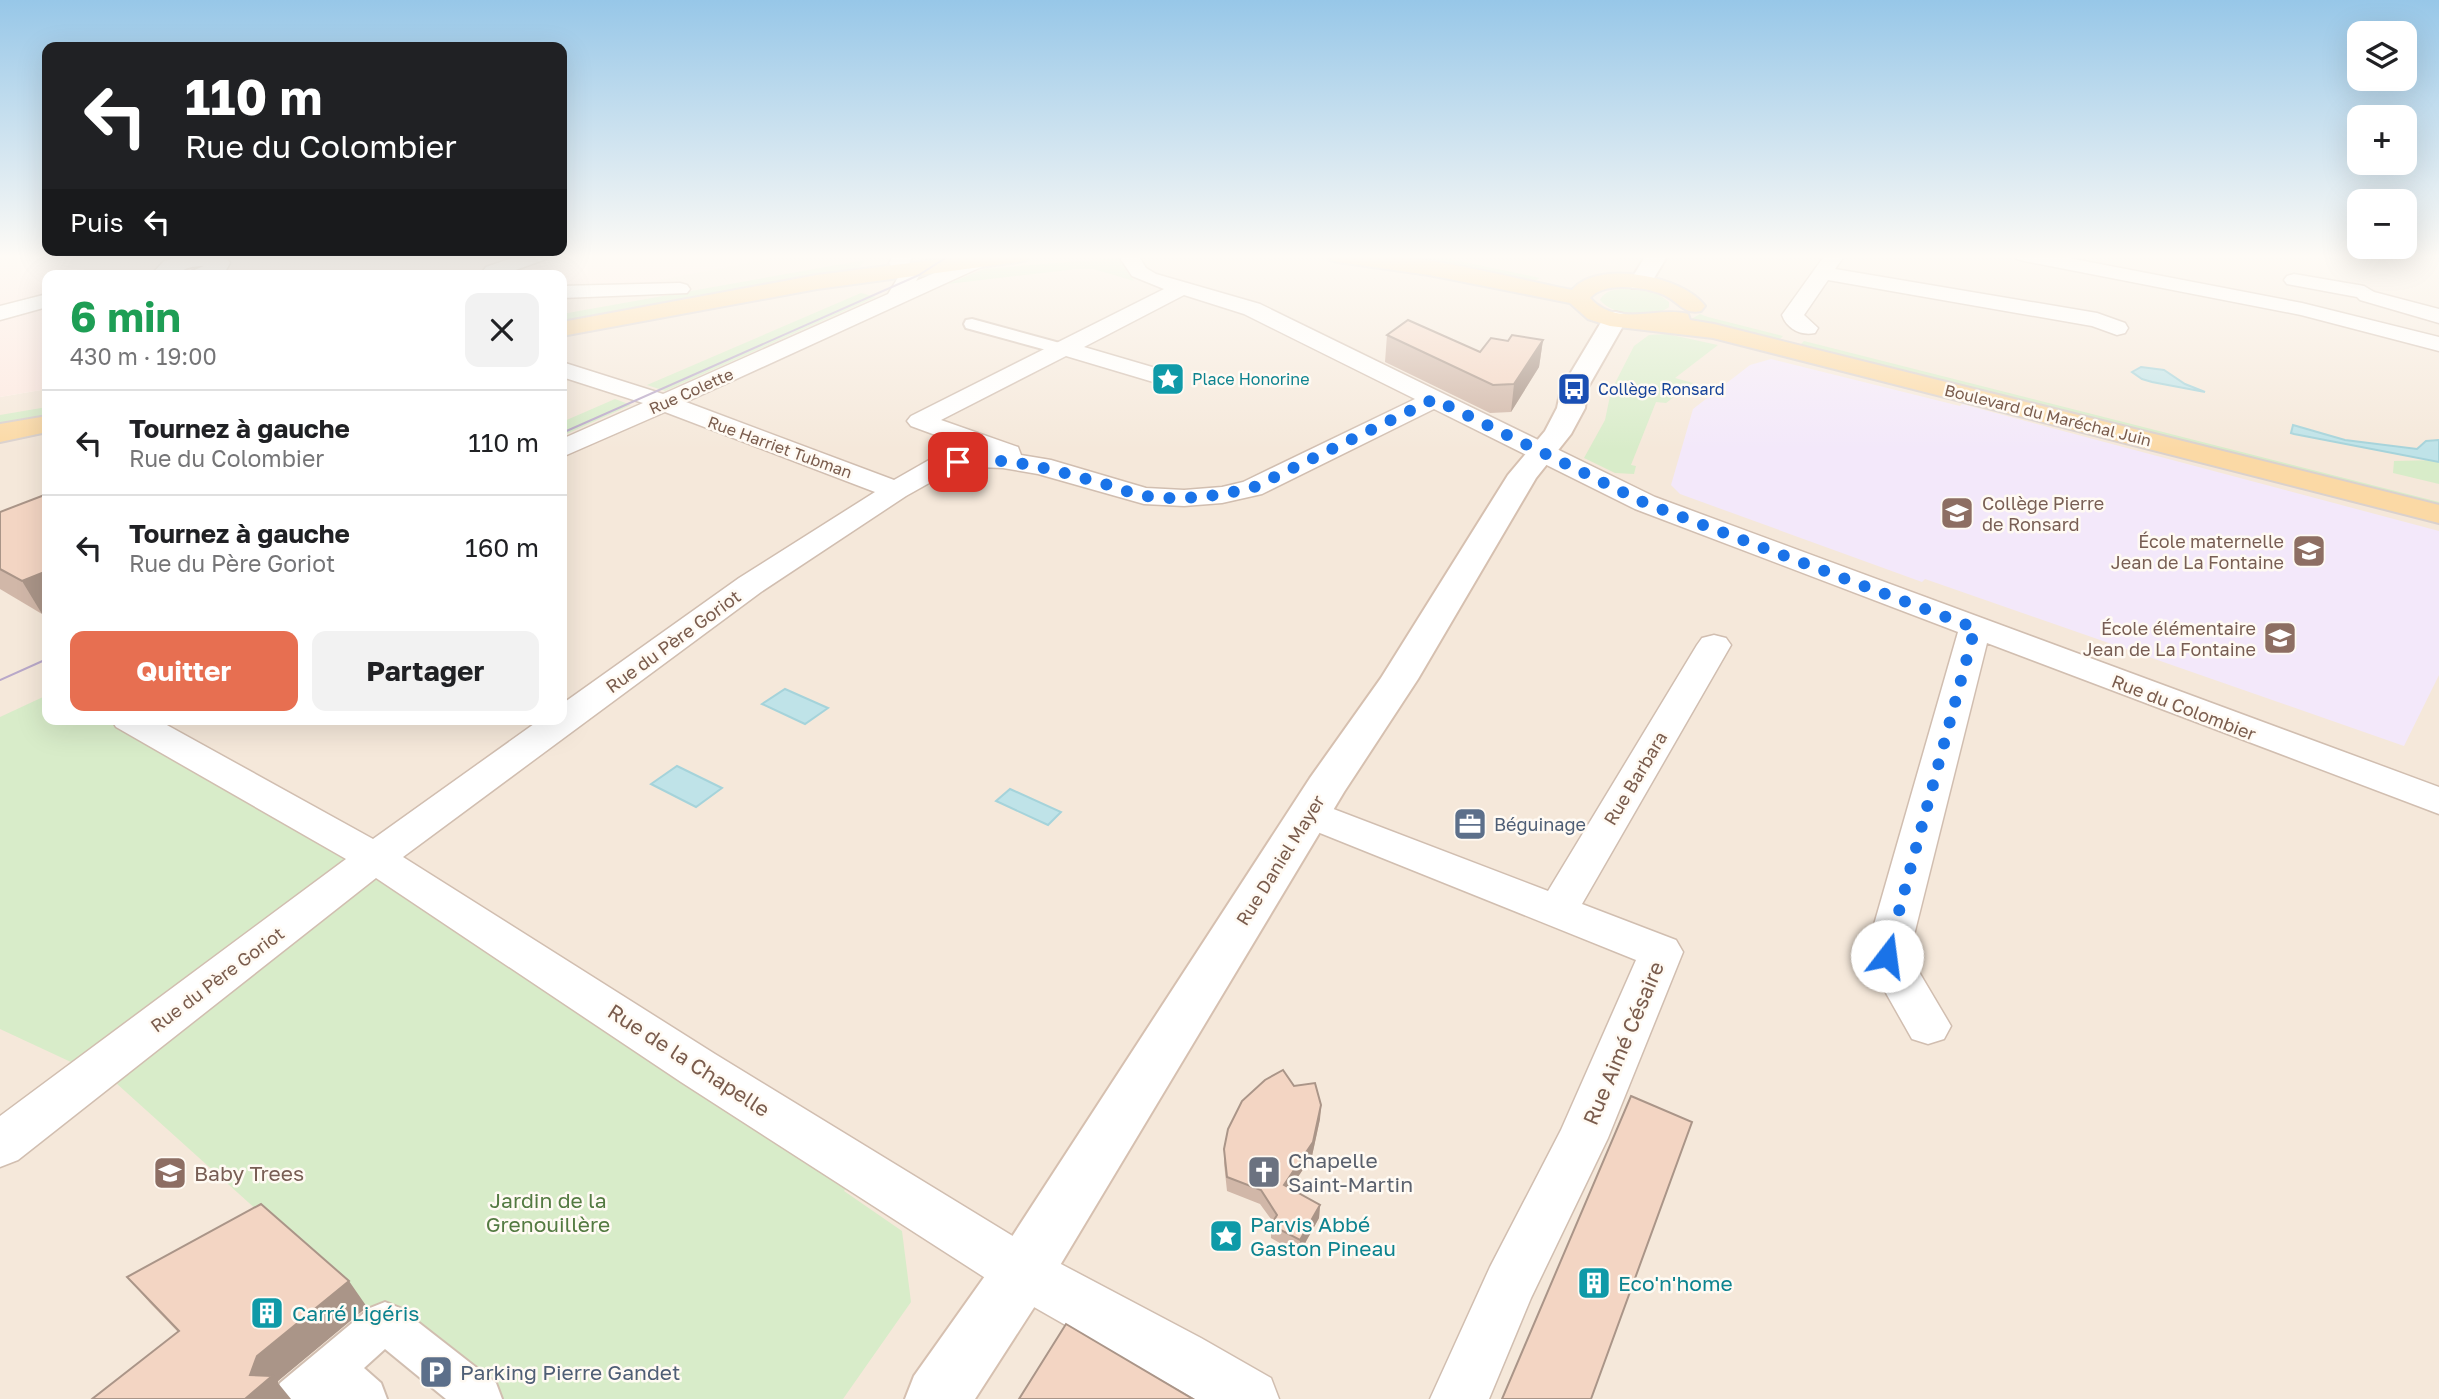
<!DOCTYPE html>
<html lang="fr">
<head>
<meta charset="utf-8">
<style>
  :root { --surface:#fff; --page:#f2f2f2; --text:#202124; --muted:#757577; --line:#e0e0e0; --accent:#e76f51 }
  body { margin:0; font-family:"Golos Text",sans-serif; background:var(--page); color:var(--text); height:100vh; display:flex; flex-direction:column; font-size:26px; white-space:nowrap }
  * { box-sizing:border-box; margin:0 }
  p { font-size:23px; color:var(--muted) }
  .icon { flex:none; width:38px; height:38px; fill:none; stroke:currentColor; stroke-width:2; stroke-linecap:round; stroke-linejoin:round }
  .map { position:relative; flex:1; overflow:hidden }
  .panel { position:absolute; left:42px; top:270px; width:525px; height:455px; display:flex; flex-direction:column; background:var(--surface); border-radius:14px; box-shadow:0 7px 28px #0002 }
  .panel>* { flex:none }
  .top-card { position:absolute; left:42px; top:42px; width:525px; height:214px; border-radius:14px; box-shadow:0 7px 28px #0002; background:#202124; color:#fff; overflow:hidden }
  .tools { position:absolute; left:2347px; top:21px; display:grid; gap:14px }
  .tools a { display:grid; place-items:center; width:70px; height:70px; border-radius:14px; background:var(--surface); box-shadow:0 7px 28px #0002; font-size:35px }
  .pin { position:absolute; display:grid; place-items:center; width:60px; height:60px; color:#fff; margin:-30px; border-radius:14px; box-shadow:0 4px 10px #0006 }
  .me { position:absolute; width:77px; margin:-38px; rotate:15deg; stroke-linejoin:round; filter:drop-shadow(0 0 5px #0008) }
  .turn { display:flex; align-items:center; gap:24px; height:147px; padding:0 28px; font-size:32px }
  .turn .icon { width:91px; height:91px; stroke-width:2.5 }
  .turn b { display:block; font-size:49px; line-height:60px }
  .then { display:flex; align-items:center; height:66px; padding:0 28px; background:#0003; gap:14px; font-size:26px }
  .round { display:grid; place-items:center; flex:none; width:74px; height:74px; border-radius:14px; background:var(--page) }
  .summary { display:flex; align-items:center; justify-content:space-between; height:119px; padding:0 28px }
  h1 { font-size:42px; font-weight:700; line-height:52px; color:#1e9e55 }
  .cta { display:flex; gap:14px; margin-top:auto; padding:14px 28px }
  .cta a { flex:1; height:80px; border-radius:14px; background:var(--accent); color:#fff; font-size:28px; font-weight:700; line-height:80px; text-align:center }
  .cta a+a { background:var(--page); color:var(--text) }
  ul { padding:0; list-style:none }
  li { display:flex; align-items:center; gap:21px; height:105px; padding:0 28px; border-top:2px solid var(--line) }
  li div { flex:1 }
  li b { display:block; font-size:26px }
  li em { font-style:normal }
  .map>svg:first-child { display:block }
  .residential { fill:#f5e8da }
  .commercial { fill:#fde8e0 }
  .education { fill:#f3e8fa }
  .green { fill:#d8ecc9 }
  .water { fill:#bfe3e8; stroke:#a5d3da; stroke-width:2 }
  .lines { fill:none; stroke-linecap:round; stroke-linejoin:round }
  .pedestrian-casing { stroke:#d1beb0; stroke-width:4 }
  .minor-casing { stroke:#d1beb0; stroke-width:3 }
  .secondary-casing { stroke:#d6c0b0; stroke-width:4 }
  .primary-casing { stroke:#dad1cd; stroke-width:4 }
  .pedestrian { fill:#fff; fill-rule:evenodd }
  .minor { fill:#fff; fill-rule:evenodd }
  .secondary { fill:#fff; fill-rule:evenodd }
  .primary { fill:#fbd9a5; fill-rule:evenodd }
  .tram { stroke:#b9a8c9; stroke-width:2 }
  .wall { fill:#d1b7a8 }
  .shaded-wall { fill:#aa9588 }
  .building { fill:#f3d5c3; stroke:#aa9588; stroke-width:2 }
  .route { stroke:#1a73e8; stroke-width:12; stroke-dasharray:0 21.6 }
  .labels { text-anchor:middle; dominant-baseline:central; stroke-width:5; stroke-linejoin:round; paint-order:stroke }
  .far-culture-label { font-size:16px; fill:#0d838f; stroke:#fffaf3; text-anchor:start }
  .far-transit-label { font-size:16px; fill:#164399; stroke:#fffaf3; text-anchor:start }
  .far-street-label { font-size:16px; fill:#7a5c4d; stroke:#fffaf3 }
  .education-label { font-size:18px; fill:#785e54; stroke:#fffaf3; text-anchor:end }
  .street-label { font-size:18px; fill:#7a5c4d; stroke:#fffaf3 }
  .service-label { font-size:18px; fill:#4e5e75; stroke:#fffaf3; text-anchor:start }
  .near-street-label { font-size:21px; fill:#7a5c4d; stroke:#fffaf3 }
  .near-worship-label { font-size:21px; fill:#5b616d; stroke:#fffaf3; text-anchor:start }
  .near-education-label { font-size:21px; fill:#785e54; stroke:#fffaf3; text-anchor:start }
  .near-park-label { font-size:21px; fill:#537a41; stroke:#fffaf3 }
  .near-culture-label { font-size:21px; fill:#0d838f; stroke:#fffaf3; text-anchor:start }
  .near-service-label { font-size:21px; fill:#4e5e75; stroke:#fffaf3; text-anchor:start }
</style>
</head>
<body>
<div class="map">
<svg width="2439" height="1399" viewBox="0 0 2439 1399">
  <rect width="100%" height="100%" fill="#fdf6ec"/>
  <!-- residential -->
  <path class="residential" d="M397,255h2042v1144h-2439v-1002l47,-8v330h515v-444z"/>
  <!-- commercial -->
  <g class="commercial">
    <path d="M0,255h788l-226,44v-24h-515v114l-47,8z"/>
    <path d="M1519,255h104l-8,11z"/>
  </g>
  <!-- education -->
  <path class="education" d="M1771,359l189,47 2,-2 477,127v144l-35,71 -479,-167 -3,3 -242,-88 -9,-9 22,-76 57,-44z"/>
  <!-- green -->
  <g class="green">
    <path d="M1364,255h67l109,23 -9,5z"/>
    <path d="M1118,258l16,23 -40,-12h-17l-130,15 37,-15z"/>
    <path d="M865,260l-10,12 -293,53v-11z"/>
    <path d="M1636,289l22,5 11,8v5c-16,13 -57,9 -69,-7 6,-13 23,-11 36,-11z"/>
    <path d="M861,293l15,4 -211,94 -18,-6z"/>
    <path d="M1700,314l8,3 75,19 -6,6 -89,-21z"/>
    <path d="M1667,334l51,11 -43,33 18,5 -27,20 -10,-1 -25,63 5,1 -2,8 -19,-1 -31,-15 21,-38 6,-29 23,-45 15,-11z"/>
    <path d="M1804,341l635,161v6l-641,-161z"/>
    <path d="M615,399l16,6 -69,31v-14z"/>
    <path d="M47,407v12l-47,9v-13z"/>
    <path d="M2439,460v24l-46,-11 1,-12z"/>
    <path d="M43,697l4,2v20h58l292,171 452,294 -5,7 58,40 9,71 -68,97h-363l-95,-77 -105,-91 -164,-148 -116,-54v-312z"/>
  </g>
  <!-- water -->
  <g class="water">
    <path d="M2141,367l23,3 21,14 20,8 -53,-10 -10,-3 -10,-7z"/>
    <path d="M2293,425l52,15 72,9 9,-8 13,-1v22l-145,-28 -3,-1z"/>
    <path d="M785,689l43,19 -23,16 -43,-20z"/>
    <path d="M677,766l45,22 -26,19 -45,-23z"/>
    <path d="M1010,789l51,23 -13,13 -52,-24z"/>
  </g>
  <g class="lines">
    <defs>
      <g id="pedestrian">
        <path d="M972,319l95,26 3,4 -9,5 -95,-26 -2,-4 2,-4z"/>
        <path d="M385,1302l15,6 96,75 6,16h-56l-61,-50 -21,19 17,15 6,16h-113l6,-16 90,-75z"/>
      </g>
      <g id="minor">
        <path d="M187,255h22l18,4 3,4 -5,9 -36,3 3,-4 12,-5c-18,0 -20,5 -34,9 -6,1 -14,0 -19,0l13,-14z"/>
        <path d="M521,255h28l-3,4 -44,16h-17l-2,-4 3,-4z"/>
        <path d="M894,255h20l-5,8 10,13 -3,5 60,-26h17l2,3 -3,4 -306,140 208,78 35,-20 50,-9 -68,-25 -4,-5 4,-5 253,-127 -32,-13 -14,-21h20l8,13 10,6 104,30 395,193 784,290v27l-452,-171 -78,312 42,71 -7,13 -16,5 -16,-5 -47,-83 93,-324 -323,-123 -201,-100 -172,85 -40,9 -38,3 -40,-2 -106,-30 -35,-6 -26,-1 -30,6 -41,23 -145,96 -358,265 312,197 327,200 159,84 70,40 8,21h-84l-191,-109 -323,-208 -305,-204 -358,282 -18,7v-51l346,-257 -230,-132 -5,-8h45l217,120 168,-120h21v-15l177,-126 136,-86 -210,-80 -103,45v-18l81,-36 -81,-26v-15l101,32 225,-100 11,-18 -10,-13zM1184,295l60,19 171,85 -172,83 -21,5 -38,3 -38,-2 -95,-28 -30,-5 -3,-8 -77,-27 125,-64 94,28 8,2 8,-2 4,-5 -4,-5 -92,-27z"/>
        <path d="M1825,255h20l-10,14 262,44 28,10 3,5 -3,5 -8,2 -25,-9 -264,-46 -24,35 14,13 -3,5c-14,3 -28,-4 -33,-18z"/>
        <path d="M2014,255h39l249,48 137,34v14l-138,-36 -277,-54 -7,-2z"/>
        <path d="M2294,274l70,12 10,6 65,17v14l-79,-23 -3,-3 -70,-13 -3,-4 3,-4z"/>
        <path d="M680,283l7,2 3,4 -3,4 -125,5v-12z"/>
        <path d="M47,294v13l-47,13v-14z"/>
        <path d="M1714,635l12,3 5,7 -149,259 94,36 7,12 -75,186 -77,160 -42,101h-59l60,-132 71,-137 75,-170 -341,-137 -5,-9 5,-9 14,-4 14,4 225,86 149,-246 5,-7z"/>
      </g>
      <g id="secondary">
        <path d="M1646,255h22l-20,33h-16l-3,-5z"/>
        <path d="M1615,312l9,2 3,5 -40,70 -2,19 -14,26 -35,44 -118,201 -74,113 -300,500 -69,107h-70l9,-23 88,-124 308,-474 71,-100 127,-203 37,-44 12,-23 4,-19 45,-75z"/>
      </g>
      <g id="primary">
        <path d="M972,255h57l-3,5 -8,2 -201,27 -255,47v-14l255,-47z"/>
        <path d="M1327,255c82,-6 165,19 245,35 25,-31 112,-14 133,16l-4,5c-17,4 -22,-9 -37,-16 -19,-8 -59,-14 -74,3 27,30 67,8 98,16l2,6 24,4 725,181v18l-726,-185 -103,-12 -22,-7 -18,-16 -141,-28 -91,-13 -8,-2z"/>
        <path d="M47,416v16l-47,10v-18z"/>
      </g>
    </defs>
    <!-- pedestrian casing -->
    <use href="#pedestrian" class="pedestrian-casing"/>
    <!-- minor casing -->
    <use href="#minor" class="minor-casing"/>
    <!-- secondary casing -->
    <use href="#secondary" class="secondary-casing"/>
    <!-- primary casing -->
    <use href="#primary" class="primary-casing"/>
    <!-- pedestrian -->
    <use href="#pedestrian" class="pedestrian"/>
    <!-- minor -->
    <use href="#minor" class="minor"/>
    <!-- secondary -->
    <use href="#secondary" class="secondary"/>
    <!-- primary -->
    <use href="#primary" class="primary"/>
    <!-- tram -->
    <g class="tram">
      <path d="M562,433l357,-158 31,-20"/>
      <path d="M0,680l47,-21"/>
    </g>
  </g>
  <!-- wall -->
  <g class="wall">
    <path d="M1387,335l93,17 28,-11 35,-1 -4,27 -28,45 -21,1 -105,-51z"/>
    <path d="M0,512l42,102 -42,-25z"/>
    <path d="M1294,1086l27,19 -1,14 -8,37 -22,33 30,16 -1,13 -20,36 -28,-16v-13l2,-3 -13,-18 -33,-13 -3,-28v-14z"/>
    <path d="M127,1277l240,30 -89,74v2l-100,-51 -28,-29z"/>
  </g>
  <!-- shaded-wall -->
  <g class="shaded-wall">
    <path d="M1543,340l-4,27 -28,45 3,-28z"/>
    <path d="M47,571v41l-5,2 -20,-33z"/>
    <path d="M1321,1105l-1,14 -8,37 -29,43 1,-14z"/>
    <path d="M1320,1205l-1,13 -20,36 1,-14z"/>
    <path d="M349,1281l18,26 -89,74v2l13,16h-46l5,-24 7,-19z"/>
  </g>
  <!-- building -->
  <g class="building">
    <path d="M1408,320l72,32 11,-14 17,3 4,-6 31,5 -29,44 -21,1 -106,-50z"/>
    <path d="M47,494v77l-25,10 -22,-12v-57z"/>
    <path d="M1283,1070l11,16 21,-3 6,22 -8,37 -29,43 36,20 -20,35 -29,-15 6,-10 -16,-25 -34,-13 -3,-28 4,-20 14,-28 23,-21z"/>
    <path d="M1631,1096l61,26 -101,277h-89z"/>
    <path d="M261,1204l88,77 -92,75 -7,19 22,1 -27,23h-153l87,-68 -52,-54z"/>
    <path d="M1066,1324l127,75h-174z"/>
  </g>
  <!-- sky -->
  <linearGradient id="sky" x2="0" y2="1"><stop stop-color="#97c7e8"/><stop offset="0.57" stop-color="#fefbf6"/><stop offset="1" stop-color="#fefbf6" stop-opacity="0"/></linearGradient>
  <rect width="2439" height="450" fill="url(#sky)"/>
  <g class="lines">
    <!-- route -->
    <path class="route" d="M958,462c50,-7 98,9 147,22 13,4 27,10 41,12 36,5 71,0 106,-8l182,-89 211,104 330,125 -88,328"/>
  </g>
  <!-- icons -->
  <defs>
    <symbol id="sight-square" viewBox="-11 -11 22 22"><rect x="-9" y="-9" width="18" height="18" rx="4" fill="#0f9aa8" stroke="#fffaf3"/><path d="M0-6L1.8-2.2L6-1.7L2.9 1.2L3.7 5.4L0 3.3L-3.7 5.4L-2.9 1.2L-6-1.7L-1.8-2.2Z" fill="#fff"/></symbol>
    <symbol id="bus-square" viewBox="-11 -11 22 22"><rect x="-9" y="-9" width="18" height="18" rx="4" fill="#1a4fb4" stroke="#fffaf3"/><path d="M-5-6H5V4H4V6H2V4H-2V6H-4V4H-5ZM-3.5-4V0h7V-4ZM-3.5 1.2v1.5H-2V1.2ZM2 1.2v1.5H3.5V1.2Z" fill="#fff"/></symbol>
    <symbol id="school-square" viewBox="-11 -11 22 22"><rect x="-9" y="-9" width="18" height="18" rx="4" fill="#8d6e63" stroke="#fffaf3"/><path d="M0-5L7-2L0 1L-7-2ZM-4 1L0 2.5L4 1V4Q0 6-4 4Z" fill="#fff"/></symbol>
    <symbol id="office-square" viewBox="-11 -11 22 22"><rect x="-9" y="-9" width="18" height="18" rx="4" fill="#5c6f8a" stroke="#fffaf3"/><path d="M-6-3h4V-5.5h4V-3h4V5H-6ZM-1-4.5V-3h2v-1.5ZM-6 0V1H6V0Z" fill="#fff"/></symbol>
    <symbol id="church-square" viewBox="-11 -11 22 22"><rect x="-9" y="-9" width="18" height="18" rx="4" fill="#6b7280" stroke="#fffaf3"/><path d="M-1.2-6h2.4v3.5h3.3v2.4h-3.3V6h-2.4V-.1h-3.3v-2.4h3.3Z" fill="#fff"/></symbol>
    <symbol id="building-square" viewBox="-11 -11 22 22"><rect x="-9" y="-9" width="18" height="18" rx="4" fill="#0f9aa8" stroke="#fffaf3"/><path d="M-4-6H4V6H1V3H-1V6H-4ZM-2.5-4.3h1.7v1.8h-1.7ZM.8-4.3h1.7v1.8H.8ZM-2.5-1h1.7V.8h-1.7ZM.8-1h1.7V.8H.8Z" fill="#fff"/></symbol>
    <symbol id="parking-square" viewBox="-11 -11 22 22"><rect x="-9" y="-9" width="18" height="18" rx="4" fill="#5c6f8a" stroke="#fffaf3"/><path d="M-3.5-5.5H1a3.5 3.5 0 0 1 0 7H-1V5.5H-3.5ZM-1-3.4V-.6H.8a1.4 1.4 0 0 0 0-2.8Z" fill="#fff"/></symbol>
  </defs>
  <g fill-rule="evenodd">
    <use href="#sight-square" x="1149" y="360" width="38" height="38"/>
    <use href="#bus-square" x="1555" y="370" width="38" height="38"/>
    <use href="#school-square" x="1938" y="494" width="38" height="38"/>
    <use href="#school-square" x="2290" y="532" width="38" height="38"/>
    <use href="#school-square" x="2261" y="619" width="38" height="38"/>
    <use href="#office-square" x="1451" y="805" width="38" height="38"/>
    <use href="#church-square" x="1245" y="1153" width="38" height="38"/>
    <use href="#school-square" x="151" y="1154" width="38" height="38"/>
    <use href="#sight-square" x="1207" y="1217" width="38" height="38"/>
    <use href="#building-square" x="1575" y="1264" width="38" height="38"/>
    <use href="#building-square" x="248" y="1294" width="38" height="38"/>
    <use href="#parking-square" x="417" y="1353" width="38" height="38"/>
  </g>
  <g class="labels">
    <!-- far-culture labels -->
    <g class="far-culture-label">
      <text x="1192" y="379">Place Honorine</text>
    </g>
    <!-- far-transit labels -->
    <g class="far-transit-label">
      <text x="1598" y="389">Collège Ronsard</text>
    </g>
    <!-- far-street labels -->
    <g class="far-street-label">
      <text transform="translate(691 391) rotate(-24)">Rue Colette</text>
      <text transform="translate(2048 415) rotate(14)">Boulevard du Maréchal Juin</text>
      <text transform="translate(780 447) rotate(20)">Rue Harriet Tubman</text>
    </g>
    <!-- education labels -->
    <g class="education-label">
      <text x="1982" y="503" text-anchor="start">Collège Pierre<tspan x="1982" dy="21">de Ronsard</tspan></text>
      <text x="2284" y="541">École maternelle<tspan x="2284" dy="21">Jean de La Fontaine</tspan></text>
      <text x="2256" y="628">École élémentaire<tspan x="2256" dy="21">Jean de La Fontaine</tspan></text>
    </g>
    <!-- street labels -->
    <g class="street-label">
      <text transform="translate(673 641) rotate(-36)">Rue du Père Goriot</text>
      <text transform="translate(2184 707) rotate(21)">Rue du Colombier</text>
      <text transform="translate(1635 778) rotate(-59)">Rue Barbara</text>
      <text transform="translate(1280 860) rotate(-58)">Rue Daniel Mayer</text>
      <text transform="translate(217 979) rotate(-37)">Rue du Père Goriot</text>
    </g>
    <!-- service labels -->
    <g class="service-label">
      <text x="1494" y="824">Béguinage</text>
    </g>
    <!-- near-street labels -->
    <g class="near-street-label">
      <text transform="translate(1623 1043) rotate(-67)">Rue Aimé Césaire</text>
      <text transform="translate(689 1060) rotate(33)">Rue de la Chapelle</text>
    </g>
    <!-- near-worship labels -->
    <g class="near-worship-label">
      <text x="1288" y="1160">Chapelle<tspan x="1288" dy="24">Saint-Martin</tspan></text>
    </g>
    <!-- near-education labels -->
    <g class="near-education-label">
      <text x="194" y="1173">Baby Trees</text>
    </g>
    <!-- near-park labels -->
    <g class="near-park-label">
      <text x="548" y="1200">Jardin de la<tspan x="548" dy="24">Grenouillère</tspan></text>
    </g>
    <!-- near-culture labels -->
    <g class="near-culture-label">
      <text x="1250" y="1224">Parvis Abbé<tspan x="1250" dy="24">Gaston Pineau</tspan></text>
      <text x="1618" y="1283">Eco'n'home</text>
      <text x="292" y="1313">Carré Ligéris</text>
    </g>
    <!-- near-service labels -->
    <g class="near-service-label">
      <text x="460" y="1372">Parking Pierre Gandet</text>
    </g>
  </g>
</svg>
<div class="tools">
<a><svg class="icon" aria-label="layers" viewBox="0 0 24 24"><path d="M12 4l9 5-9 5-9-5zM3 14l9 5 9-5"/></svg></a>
<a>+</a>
<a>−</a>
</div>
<div class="pin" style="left:958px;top:462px;background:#d93025"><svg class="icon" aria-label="arrive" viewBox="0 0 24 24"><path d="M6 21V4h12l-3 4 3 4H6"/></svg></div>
<svg class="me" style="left:1887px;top:956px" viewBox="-20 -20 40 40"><circle r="19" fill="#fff"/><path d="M0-13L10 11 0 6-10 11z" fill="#1a73e8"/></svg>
<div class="top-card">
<div class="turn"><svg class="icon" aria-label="left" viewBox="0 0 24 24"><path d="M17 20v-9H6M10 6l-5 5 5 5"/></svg><div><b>110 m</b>Rue du Colombier</div></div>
<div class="then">Puis<svg class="icon" aria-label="left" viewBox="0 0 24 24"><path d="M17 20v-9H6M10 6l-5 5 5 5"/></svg></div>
</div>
<section class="panel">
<div class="summary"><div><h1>6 min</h1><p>430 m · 19:00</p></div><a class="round"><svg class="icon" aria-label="close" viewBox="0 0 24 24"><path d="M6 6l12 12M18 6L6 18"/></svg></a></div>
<ul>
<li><svg class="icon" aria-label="left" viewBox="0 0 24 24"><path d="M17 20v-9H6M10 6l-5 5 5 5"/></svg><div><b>Tournez à gauche</b><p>Rue du Colombier</p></div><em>110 m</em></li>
<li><svg class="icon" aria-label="left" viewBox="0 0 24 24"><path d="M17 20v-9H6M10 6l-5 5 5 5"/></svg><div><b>Tournez à gauche</b><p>Rue du Père Goriot</p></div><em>160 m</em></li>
</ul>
<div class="cta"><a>Quitter</a><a>Partager</a></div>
</section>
</div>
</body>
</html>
